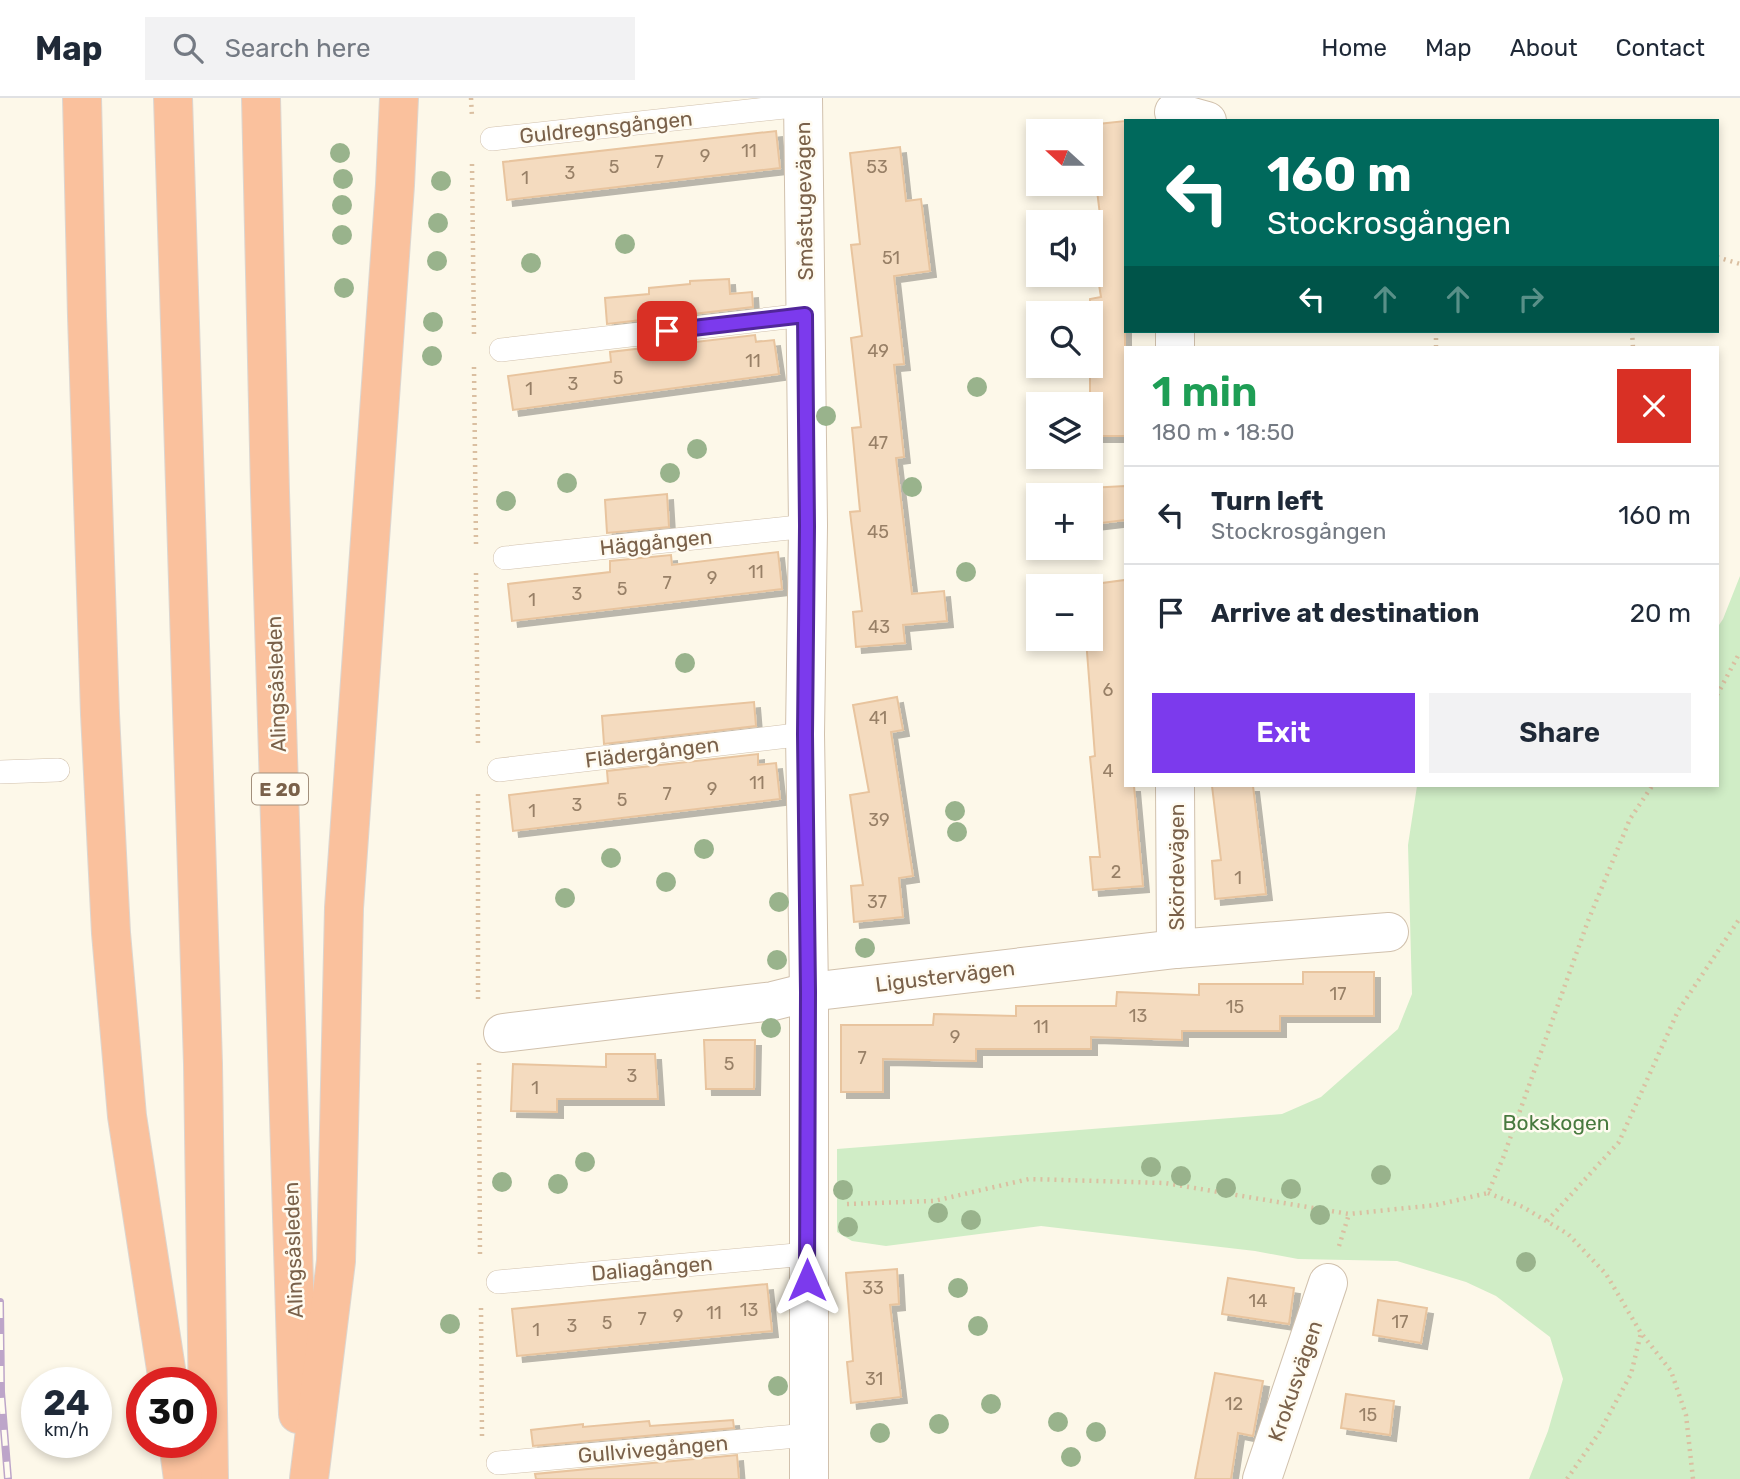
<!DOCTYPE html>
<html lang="en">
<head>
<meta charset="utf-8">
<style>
  :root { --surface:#fff; --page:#f2f2f3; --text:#1f2937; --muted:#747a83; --line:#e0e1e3; --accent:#7c3aed }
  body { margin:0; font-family:Rubik,sans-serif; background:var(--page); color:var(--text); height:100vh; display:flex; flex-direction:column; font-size:26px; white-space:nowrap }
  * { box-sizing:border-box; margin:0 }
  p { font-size:23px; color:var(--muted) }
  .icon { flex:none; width:38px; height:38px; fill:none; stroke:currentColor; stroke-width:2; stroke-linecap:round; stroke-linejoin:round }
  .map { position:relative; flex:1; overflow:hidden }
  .side { position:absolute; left:1124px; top:248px; width:595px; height:441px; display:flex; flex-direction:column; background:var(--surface); border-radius:0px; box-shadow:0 4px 10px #0003 }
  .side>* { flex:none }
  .guide { position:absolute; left:1124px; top:21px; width:595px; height:214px; border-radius:0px; box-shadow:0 4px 10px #0003; background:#00695c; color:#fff; overflow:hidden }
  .needle { width:46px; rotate:291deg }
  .tools { position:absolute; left:1026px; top:21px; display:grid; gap:14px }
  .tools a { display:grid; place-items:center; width:77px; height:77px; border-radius:0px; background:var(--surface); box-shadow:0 4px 10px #0003; font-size:35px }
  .speed { position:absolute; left:21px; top:1269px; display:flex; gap:14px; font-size:35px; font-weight:700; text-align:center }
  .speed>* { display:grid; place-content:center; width:91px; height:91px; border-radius:50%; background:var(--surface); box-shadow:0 4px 10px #0003; line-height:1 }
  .speed small { font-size:18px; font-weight:400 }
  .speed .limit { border:10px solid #d22; background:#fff; color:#111 }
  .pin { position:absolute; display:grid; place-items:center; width:60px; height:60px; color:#fff; margin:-30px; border-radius:14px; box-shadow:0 4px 10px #0006 }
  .me { position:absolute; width:77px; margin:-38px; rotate:0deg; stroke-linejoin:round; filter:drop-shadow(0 0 5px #0008) }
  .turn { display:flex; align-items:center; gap:24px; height:147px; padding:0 28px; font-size:32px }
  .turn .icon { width:91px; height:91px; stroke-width:2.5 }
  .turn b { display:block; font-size:49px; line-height:60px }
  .lanes { display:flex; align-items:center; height:66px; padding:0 28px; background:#0003; justify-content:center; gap:35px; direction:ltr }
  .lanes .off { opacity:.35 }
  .round { display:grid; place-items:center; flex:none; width:74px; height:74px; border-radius:0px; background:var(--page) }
  .summary { display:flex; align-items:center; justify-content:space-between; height:119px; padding:0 28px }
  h1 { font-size:42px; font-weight:600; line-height:52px; color:#1e9e55 }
  .action { display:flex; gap:14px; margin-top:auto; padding:14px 28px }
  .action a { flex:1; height:80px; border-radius:0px; background:var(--accent); color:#fff; font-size:28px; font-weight:600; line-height:80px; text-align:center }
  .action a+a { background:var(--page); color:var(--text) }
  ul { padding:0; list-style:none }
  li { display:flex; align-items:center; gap:21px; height:98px; padding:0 28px; border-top:2px solid var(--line) }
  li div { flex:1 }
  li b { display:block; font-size:26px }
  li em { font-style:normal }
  header { display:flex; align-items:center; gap:42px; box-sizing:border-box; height:98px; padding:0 35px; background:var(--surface); border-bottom:2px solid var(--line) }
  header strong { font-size:33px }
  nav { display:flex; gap:38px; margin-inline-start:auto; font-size:24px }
  .search { width:490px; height:63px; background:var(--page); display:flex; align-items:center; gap:18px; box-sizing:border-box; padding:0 24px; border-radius:0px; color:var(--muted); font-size:26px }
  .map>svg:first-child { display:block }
  .green { fill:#d0edc6 }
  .building { fill:#f4dbbf; stroke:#e8c49e; stroke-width:2; filter:url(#shadow) }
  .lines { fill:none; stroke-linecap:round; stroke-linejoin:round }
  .service-casing { stroke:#d1c1ad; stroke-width:24 }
  .minor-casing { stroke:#d1c1ad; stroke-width:40 }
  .motorway-casing { stroke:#dcd6d0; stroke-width:40 }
  .path { stroke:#dabfa1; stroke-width:4.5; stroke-dasharray:2 5; stroke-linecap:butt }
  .service { stroke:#fff; stroke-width:23 }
  .minor { stroke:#fff; stroke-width:38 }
  .motorway { stroke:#fac19d; stroke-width:38 }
  .rail-casing { stroke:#bda5c9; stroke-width:8 }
  .rail { stroke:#fffbf0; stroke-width:5; stroke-dasharray:16; stroke-linecap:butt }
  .tree { fill:#99b38c }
  .route-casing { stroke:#51269a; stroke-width:18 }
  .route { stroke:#7c3aed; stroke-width:12 }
  .labels { text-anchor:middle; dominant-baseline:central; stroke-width:5; stroke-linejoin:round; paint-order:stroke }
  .number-label { font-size:18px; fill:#988067 }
  .shield { fill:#fffbf0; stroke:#a28f7c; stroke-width:2 }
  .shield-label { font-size:19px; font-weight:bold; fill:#7a614a }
  .street-label { font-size:21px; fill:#7a614a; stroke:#fffbf0 }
  .park-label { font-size:21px; fill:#487a3f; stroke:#fffbf0 }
</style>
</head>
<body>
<header>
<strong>Map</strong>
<div class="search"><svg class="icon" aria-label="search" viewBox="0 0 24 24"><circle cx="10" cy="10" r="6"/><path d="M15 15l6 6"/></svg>Search here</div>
<nav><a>Home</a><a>Map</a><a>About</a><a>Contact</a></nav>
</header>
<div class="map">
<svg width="1740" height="1381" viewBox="0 0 1740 1381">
  <defs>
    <filter id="shadow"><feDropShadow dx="6" dy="6" stdDeviation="0" flood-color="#0004"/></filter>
  </defs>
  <rect width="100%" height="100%" fill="#fdf8e9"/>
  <!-- green -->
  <path class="green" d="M1740,478v903h-211l19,-48 15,-52 -13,-42 -54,-41 -30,-14 -69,-21 -99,-2 -43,-8 -214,-25 -155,20 -34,-5 -15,-9v-83l445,-35 39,-17 77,-68 14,-35 -4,-149 9,-59h300v-158l6,-9z"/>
  <!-- building -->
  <g class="building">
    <path d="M1125,23v315h-35v-137l11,-2 -13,-80 12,-2 -11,-90z"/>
    <path d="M776,33l4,37 -273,32 -4,-38z"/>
    <path d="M900,49l6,54 15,-2 9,72 -36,5 10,88 -10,1 10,92 -8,1 16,136 32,-3 3,30 -44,4 2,18 -49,4 -3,-35 9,-1 -12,-99 10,-1 -8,-83 9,-1 -10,-89 11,-2 -11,-91 9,-1 -10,-91z"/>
    <path d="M729,181l1,15 22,-2 1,15 -146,17 -2,-26 44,-4v-6l41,-4v-3z"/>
    <path d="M755,237l1,7 18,-2 5,34 -266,36 -5,-34 103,-14 -1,-10z"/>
    <path d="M1125,388v34l-32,4 -4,-36z"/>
    <path d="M667,396l2,33 -62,6 -2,-33z"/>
    <path d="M778,454l4,37 -270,32 -4,-37 102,-12v-11l61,-6 1,10z"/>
    <path d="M1125,482v206h9l9,100 -50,4 -3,-33h10l-10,-100 5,-1 -9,-117 8,-2 -4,-51 -3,-1z"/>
    <path d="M897,599l6,33 -12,2 22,144 -14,2 4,39 -49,5 -3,-36 12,-1 -13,-90 19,-3 -16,-87z"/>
    <path d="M754,604l2,24 -152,18 -2,-28z"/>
    <path d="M758,656v11l18,-2 4,36 -267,32 -4,-36 99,-12 -1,-12z"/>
    <path d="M1212,688h41l13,108 -51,5 -3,-38 9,-1z"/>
    <path d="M1303,874h71v44h-94v15h-98v9l-91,-3v12h-115v12l-93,-2v33h-42v-67h92l1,-11 82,2v-10h100l1,-14 82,3v-11h104z"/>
    <path d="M704,942h51l-1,49h-48z"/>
    <path d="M606,956h49l3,45h-101v13l-46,-1 2,-47 93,3z"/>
    <path d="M897,1171l2,35 -9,1 11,92 -50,6 -4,-41 6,-1 -7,-88z"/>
    <path d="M1228,1180l66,10 -5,36 -67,-10z"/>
    <path d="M767,1186l5,47 -255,25 -5,-47z"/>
    <path d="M1378,1202l49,8 -6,35 -48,-8z"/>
    <path d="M1215,1275l48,8 -10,55 -15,-3 -7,46h-36z"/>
    <path d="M1346,1296l48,7 -4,34 -49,-7z"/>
    <path d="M733,1322l1,8 -201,18 -2,-16 52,-6v3l66,-6 1,5z"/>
    <path d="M737,1357l2,24h-203l-1,-5z"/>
  </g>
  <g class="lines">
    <defs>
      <g id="service">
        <path d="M492,41l311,-34"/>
        <path d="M501,252l304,-35"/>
        <path d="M505,460l303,-32"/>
        <path d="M499,672l306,-36"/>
        <path d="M0,674l58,-2"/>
        <path d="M498,1184l309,-28"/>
        <path d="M498,1365l310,-28"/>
      </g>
      <g id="minor">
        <path d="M803,0l5,428 -3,208 4,258v487"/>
        <path d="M1174,14l33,9"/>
        <path d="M1175,233v17"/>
        <path d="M1175,688l1,163"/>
        <path d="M503,935l270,-32 36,-9 367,-43 213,-17"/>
        <path d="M1262,1381l66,-196"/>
      </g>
      <g id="motorway">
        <path d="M82,0l5,218 13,398 11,219 16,183 41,266"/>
        <path d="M173,0l30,966 6,415"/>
        <path d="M261,0l9,394 28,922"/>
        <path d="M178,1344l5,37"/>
        <path d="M309,1381l27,-218 8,-353 51,-723 4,-87"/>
      </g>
    </defs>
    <!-- service casing -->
    <use href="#service" class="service-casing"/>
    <!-- minor casing -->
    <use href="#minor" class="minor-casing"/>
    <!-- motorway casing -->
    <use href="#motorway" class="motorway-casing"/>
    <!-- path -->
    <g class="path">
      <path d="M471,0l1,19"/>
      <path d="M472,66l2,170"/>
      <path d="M1717,159l23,7"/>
      <path d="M1436,233v17"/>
      <path d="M1632,233l1,17"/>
      <path d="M474,269l2,177"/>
      <path d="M476,475l2,174"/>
      <path d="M1717,597l23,-43"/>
      <path d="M478,696v208"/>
      <path d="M479,965l1,195"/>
      <path d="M1488,1095l35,14 45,27 38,40 35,59 30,38 15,44 7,64"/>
      <path d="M847,1106l87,-3 95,-22 136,4 184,31 87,-9 52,-12 15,-35 85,-237 42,-102 22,-33"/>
      <path d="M1547,1123l72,-79 59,-131 62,-93"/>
      <path d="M1339,1148l10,-32"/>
      <path d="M481,1210l1,128"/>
      <path d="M1567,1381l32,-46 32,-59 10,-41"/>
    </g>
    <!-- service -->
    <use href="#service" class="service"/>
    <!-- minor -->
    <use href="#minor" class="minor"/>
    <!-- motorway -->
    <use href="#motorway" class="motorway"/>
    <defs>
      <path id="rail" d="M0,1204l1,90 7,87"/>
    </defs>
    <!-- rail casing -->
    <use href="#rail" class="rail-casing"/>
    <!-- rail -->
    <use href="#rail" class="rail"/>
  </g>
  <!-- trees -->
  <g class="tree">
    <circle cx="340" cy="55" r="10"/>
    <circle cx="343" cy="81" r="10"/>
    <circle cx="441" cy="83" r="10"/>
    <circle cx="342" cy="107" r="10"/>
    <circle cx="438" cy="125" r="10"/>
    <circle cx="342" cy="137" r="10"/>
    <circle cx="625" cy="146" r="10"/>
    <circle cx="437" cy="163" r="10"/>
    <circle cx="531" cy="165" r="10"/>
    <circle cx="344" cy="190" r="10"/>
    <circle cx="433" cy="224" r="10"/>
    <circle cx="432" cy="258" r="10"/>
    <circle cx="977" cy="289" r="10"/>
    <circle cx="826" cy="318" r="10"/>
    <circle cx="697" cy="351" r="10"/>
    <circle cx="670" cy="375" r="10"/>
    <circle cx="567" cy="385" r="10"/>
    <circle cx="912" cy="389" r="10"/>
    <circle cx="506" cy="403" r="10"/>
    <circle cx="966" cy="474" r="10"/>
    <circle cx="685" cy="565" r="10"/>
    <circle cx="955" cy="713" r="10"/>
    <circle cx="957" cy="734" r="10"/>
    <circle cx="704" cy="751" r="10"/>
    <circle cx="611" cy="760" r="10"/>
    <circle cx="666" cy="784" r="10"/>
    <circle cx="565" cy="800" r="10"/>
    <circle cx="779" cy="804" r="10"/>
    <circle cx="865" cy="850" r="10"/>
    <circle cx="777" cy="862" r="10"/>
    <circle cx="771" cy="930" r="10"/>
    <circle cx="585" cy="1064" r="10"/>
    <circle cx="1151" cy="1069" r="10"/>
    <circle cx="1381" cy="1077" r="10"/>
    <circle cx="1181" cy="1078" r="10"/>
    <circle cx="502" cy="1084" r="10"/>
    <circle cx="558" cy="1086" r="10"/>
    <circle cx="1226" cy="1090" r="10"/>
    <circle cx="1291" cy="1091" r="10"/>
    <circle cx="843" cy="1092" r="10"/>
    <circle cx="938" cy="1115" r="10"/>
    <circle cx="1320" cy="1117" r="10"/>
    <circle cx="971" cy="1122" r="10"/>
    <circle cx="848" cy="1129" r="10"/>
    <circle cx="1526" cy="1164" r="10"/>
    <circle cx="958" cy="1190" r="10"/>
    <circle cx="450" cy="1226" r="10"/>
    <circle cx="978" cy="1228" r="10"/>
    <circle cx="778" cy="1288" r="10"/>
    <circle cx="991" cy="1306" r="10"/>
    <circle cx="1058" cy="1324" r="10"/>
    <circle cx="939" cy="1326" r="10"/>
    <circle cx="1096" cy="1334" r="10"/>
    <circle cx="880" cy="1335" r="10"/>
    <circle cx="1071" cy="1359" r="10"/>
  </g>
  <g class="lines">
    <defs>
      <path id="route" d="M667,233l138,-16 2,211 -2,208 3,258 -1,288"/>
    </defs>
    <!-- route casing -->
    <use href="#route" class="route-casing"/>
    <!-- route -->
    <use href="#route" class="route"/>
  </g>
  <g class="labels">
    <!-- number labels -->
    <g class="number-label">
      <text x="749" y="53">11</text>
      <text x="705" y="58">9</text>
      <text x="659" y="64">7</text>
      <text x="614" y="69">5</text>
      <text x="877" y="69">53</text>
      <text x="570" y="75">3</text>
      <text x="525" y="80">1</text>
      <text x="891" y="160">51</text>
      <text x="878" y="253">49</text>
      <text x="753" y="263">11</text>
      <text x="618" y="280">5</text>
      <text x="573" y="286">3</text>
      <text x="529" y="291">1</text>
      <text x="878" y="345">47</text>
      <text x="878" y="434">45</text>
      <text x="756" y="474">11</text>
      <text x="712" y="480">9</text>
      <text x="667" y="485">7</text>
      <text x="622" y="491">5</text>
      <text x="577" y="496">3</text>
      <text x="532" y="502">1</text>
      <text x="879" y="529">43</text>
      <text x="1108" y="592">6</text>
      <text x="878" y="620">41</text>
      <text x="1108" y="673">4</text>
      <text x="757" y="685">11</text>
      <text x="712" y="691">9</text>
      <text x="667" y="696">7</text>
      <text x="622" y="702">5</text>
      <text x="577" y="707">3</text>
      <text x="532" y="713">1</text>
      <text x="879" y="722">39</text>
      <text x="1116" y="774">2</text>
      <text x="1238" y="780">1</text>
      <text x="877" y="804">37</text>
      <text x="1338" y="896">17</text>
      <text x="1235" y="909">15</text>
      <text x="1138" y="918">13</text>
      <text x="1041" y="929">11</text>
      <text x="955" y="939">9</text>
      <text x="862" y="960">7</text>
      <text x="729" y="966">5</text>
      <text x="632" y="978">3</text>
      <text x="535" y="990">1</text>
      <text x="873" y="1190">33</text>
      <text x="1258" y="1203">14</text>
      <text x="749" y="1212">13</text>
      <text x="714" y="1215">11</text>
      <text x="678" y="1218">9</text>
      <text x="642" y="1221">7</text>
      <text x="1400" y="1224">17</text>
      <text x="607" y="1225">5</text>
      <text x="572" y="1228">3</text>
      <text x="536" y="1232">1</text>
      <text x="874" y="1281">31</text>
      <text x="1234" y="1306">12</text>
      <text x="1368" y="1317">15</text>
    </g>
    <!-- shield labels -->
    <rect class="shield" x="252" y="675.5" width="56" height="31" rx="5"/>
    <g class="shield-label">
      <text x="280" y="691">E 20</text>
    </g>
    <!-- street labels -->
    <g class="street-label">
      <text transform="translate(606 29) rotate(-6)">Guldregnsgången</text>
      <text transform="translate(804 103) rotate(-91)">Småstugevägen</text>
      <text transform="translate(656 444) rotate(-6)">Häggången</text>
      <text transform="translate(276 586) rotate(-92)">Alingsåsleden</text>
      <text transform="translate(652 654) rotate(-7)">Flädergången</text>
      <text transform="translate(1176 769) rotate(-90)">Skördevägen</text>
      <text transform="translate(945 878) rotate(-7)">Ligustervägen</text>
      <text transform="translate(293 1152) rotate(-92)">Alingsåsleden</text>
      <text transform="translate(652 1170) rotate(-5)">Daliagången</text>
      <text transform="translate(1295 1283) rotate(-71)">Krokusvägen</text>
      <text transform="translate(653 1351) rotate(-5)">Gullvivegången</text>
    </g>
    <!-- park labels -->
    <g class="park-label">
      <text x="1556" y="1024">Bokskogen</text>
    </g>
  </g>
</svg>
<div class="tools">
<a><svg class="needle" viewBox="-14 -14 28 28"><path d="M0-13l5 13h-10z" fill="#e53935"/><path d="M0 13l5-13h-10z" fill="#747a83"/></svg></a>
<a><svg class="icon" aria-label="sound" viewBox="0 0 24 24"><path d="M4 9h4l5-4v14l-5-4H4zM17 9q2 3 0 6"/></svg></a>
<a><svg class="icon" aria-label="search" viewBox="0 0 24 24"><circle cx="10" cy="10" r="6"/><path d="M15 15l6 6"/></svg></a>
<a><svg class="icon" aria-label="layers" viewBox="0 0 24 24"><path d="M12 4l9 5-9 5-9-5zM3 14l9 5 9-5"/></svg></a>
<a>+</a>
<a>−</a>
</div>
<div class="speed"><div>24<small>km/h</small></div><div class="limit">30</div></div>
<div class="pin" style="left:667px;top:233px;background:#d93025"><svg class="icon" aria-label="arrive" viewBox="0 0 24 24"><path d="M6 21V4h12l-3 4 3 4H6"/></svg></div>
<svg class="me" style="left:807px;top:1182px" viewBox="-20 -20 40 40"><path d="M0-17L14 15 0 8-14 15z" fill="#7c3aed" stroke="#fff" stroke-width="4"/></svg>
<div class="guide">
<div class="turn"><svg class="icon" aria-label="left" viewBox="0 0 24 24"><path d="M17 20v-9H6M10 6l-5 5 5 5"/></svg><div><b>160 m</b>Stockrosgången</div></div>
<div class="lanes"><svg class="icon" aria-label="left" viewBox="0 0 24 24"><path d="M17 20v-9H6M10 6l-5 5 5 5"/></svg><svg class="icon off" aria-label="ahead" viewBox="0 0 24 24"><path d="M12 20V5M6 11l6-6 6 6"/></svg><svg class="icon off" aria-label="ahead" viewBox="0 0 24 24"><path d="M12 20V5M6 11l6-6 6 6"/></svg><svg class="icon off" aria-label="right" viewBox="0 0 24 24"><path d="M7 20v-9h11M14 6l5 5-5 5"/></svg></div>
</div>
<section class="side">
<div class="summary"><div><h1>1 min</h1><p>180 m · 18:50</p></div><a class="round" style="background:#d93025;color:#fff"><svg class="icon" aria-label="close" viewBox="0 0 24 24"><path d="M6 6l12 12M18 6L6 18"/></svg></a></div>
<ul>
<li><svg class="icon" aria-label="left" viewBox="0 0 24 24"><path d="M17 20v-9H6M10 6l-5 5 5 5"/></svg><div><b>Turn left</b><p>Stockrosgången</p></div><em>160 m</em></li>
<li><svg class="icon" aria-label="arrive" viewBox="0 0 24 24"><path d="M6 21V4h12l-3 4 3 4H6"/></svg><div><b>Arrive at destination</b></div><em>20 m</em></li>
</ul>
<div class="action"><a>Exit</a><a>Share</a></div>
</section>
</div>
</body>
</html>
